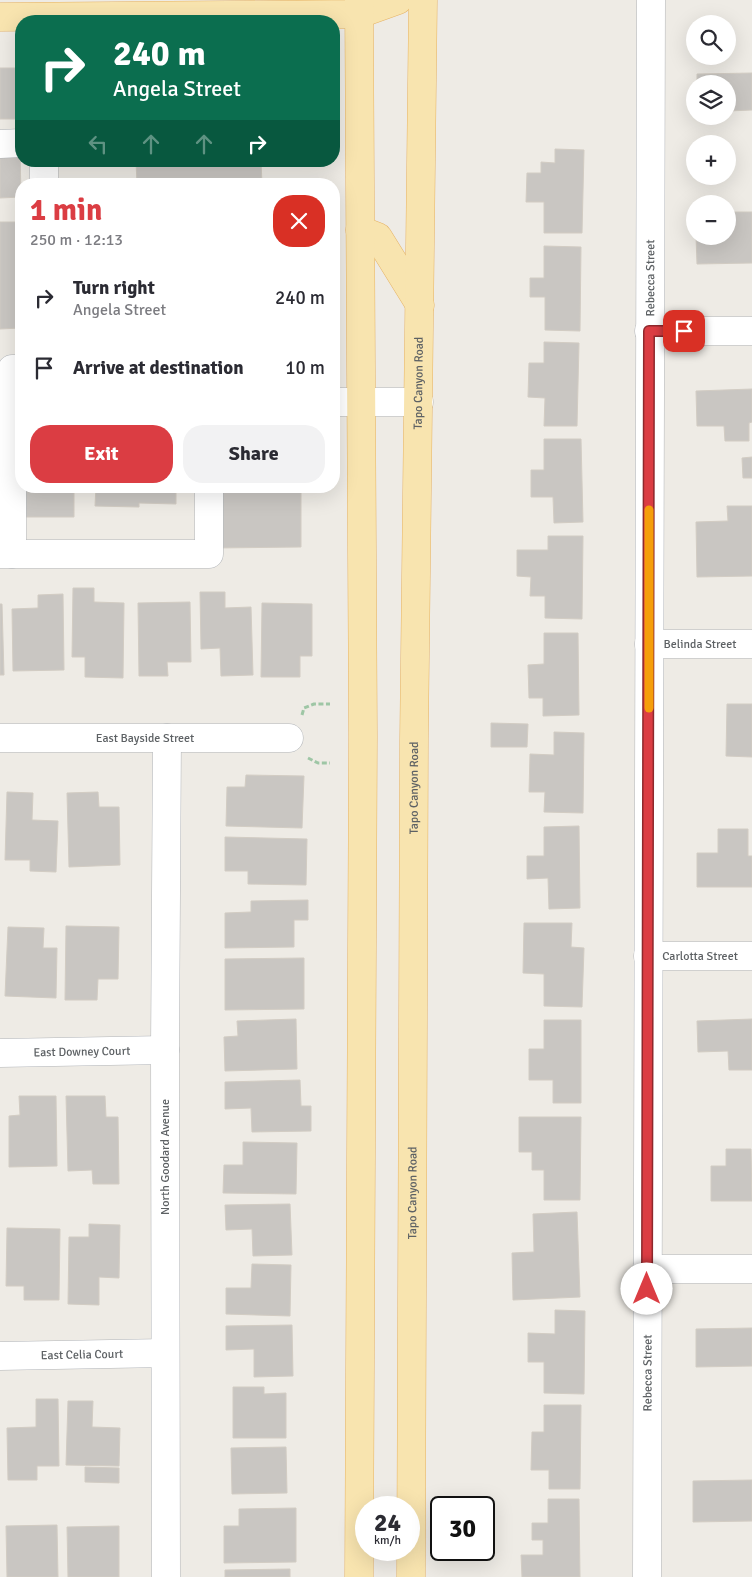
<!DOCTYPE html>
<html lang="en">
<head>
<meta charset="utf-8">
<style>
  :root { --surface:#fff; --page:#f2f2f3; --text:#2b2b33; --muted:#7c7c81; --accent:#db3d43 }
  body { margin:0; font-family:Signika,sans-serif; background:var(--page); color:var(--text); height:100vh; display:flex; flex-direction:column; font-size:19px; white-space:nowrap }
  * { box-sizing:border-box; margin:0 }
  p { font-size:16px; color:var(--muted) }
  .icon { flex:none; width:28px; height:28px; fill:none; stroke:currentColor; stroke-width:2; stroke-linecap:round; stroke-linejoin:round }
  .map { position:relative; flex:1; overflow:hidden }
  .drawer { position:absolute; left:15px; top:178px; width:325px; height:315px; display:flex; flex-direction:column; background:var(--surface); border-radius:20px; box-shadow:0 5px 20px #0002 }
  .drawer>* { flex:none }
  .hud { position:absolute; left:15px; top:15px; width:325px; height:152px; border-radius:20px; box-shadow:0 5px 20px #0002; background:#0b6e4f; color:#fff; overflow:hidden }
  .fabs { position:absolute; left:686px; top:15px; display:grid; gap:10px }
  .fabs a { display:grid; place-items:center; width:50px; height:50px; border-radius:50%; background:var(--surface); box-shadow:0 5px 20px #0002; font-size:25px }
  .speed { position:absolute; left:355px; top:1496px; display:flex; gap:10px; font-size:25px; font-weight:700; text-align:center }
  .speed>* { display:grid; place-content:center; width:65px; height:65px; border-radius:50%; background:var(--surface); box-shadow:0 5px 20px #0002; line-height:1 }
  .speed small { font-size:12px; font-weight:400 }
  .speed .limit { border:2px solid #111; border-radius:8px; background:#fff; color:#111 }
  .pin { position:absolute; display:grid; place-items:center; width:42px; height:42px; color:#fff; margin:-21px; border-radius:10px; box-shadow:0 2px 8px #0006 }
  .me { position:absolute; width:55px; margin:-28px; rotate:0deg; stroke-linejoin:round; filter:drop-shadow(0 0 4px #0008) }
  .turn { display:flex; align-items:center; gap:18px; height:105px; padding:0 15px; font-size:22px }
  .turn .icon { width:65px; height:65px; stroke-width:2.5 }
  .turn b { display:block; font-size:35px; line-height:42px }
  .lanes { display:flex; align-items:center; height:48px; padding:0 15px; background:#0003; justify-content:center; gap:25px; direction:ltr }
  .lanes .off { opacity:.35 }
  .round { display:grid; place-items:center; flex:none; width:52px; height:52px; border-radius:20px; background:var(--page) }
  .overview { display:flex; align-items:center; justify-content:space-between; height:85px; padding:0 15px }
  h1 { font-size:30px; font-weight:800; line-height:38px; color:var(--accent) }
  .primary-button { display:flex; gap:10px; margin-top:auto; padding:10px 15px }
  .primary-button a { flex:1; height:58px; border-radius:20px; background:var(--accent); color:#fff; font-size:20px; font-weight:800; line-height:58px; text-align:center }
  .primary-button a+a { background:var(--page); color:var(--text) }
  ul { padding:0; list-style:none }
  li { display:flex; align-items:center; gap:15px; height:70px; padding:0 15px }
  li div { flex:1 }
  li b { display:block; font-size:19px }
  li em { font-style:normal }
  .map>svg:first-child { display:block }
  .building { fill:#c9c6c2; stroke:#d2ccc3 }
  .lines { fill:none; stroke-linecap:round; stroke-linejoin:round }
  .minor-casing { stroke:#b2b5b9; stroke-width:29 }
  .major-casing { stroke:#e6b365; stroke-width:29 }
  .path { stroke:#9ec6a5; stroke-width:3; stroke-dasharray:5 2.5; stroke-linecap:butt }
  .minor { stroke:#fff; stroke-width:28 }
  .major { stroke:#f8e4af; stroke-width:28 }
  .route-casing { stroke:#8e282c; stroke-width:12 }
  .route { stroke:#db3d43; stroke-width:9 }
  .slow { stroke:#f59e0b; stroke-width:9 }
  .labels { text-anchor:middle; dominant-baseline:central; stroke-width:5; stroke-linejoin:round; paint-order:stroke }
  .street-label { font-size:12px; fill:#5d6164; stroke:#fff }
</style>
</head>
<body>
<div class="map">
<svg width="752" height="1577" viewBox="0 0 752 1577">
  <rect width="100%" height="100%" fill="#eeebe5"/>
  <!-- building -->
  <g class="building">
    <rect x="0" y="68" width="21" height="51"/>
    <path d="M752,73v37l-24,1v-27h-31v-10z"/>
    <path d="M20,149l1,48 -21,1v-48z"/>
    <path d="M555,149l29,1 -2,83h-38v-31h-18l1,-29h14v-11l14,1z"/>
    <path d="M136,161h125l1,23h-125z"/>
    <path d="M728,212h24v51l-55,1 -1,-28h32z"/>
    <path d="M0,222h21v106l-21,1z"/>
    <path d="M544,246l37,1 -1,84 -35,-1v-33h-15v-19h14z"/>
    <path d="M544,342l35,1 -2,83h-33l1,-28 -17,-1 1,-34h15z"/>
    <path d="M752,389v33l-3,1v18h-24l-1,-15h-27l-1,-35z"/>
    <path d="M544,439h37l2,83 -29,1 -1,-26h-22v-27h13z"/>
    <path d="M752,457v21h-9l-1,-20z"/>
    <path d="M23,486h51v31h-50z"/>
    <path d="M96,486h80v18l-37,-1v4l-44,-1z"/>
    <path d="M216,486h85v61l-85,1z"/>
    <path d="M727,506h25v70l-55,1 -1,-55 32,-1z"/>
    <path d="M548,536h35l-1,83 -37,-1v-22h-15l1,-19 -14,-1v-26h31z"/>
    <path d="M73,588h21v14l30,1 -1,75 -38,-1v-20h-13z"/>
    <path d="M200,592h25v16l26,-1 2,68 -32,1 -1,-28 -19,1z"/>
    <path d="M63,594l1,76 -51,1 -1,-62 26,-1v-13z"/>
    <path d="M190,602l1,60h-24l1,14h-29l-1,-73z"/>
    <path d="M262,603l50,1v52h-12v21h-39z"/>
    <path d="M0,604h2l2,71h-4z"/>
    <path d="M544,633h34l1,82 -36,1v-18h-14l-1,-33 16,-1z"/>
    <path d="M727,704h25v53l-26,-1z"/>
    <path d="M491,723l37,1 -1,23h-36z"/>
    <path d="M554,732l30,1 -1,80 -39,-1 1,-20h-16l1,-38 24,1z"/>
    <path d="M246,775l58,1 -2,52 -76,-2 1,-39h18z"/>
    <path d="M7,792l26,1 -1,27 26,1 -2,51 -26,-1v-11h-25z"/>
    <path d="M98,792l1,15h20l1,58 -51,2 -2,-74z"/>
    <path d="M579,826l1,82 -31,1 -1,-31 -21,1v-23h17v-29z"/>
    <path d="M718,829h30v27h4v31h-55v-34h21z"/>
    <path d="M225,837l82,2 -1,46 -58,-1v-13h-23z"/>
    <path d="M308,900v20h-14v27l-69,1v-35l26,-1v-11z"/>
    <path d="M524,923h48l-1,24 13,1 -2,59 -38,-1v-32l-21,-1z"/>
    <path d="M66,926l53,1 -1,52h-20l-1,21h-32z"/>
    <path d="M8,927l36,1 -1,20h14l-1,50 -51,-2z"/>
    <path d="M304,958v51l-79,1v-51z"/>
    <path d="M296,1019l1,50 -72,2 -1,-34 14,-1 -1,-15z"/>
    <path d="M752,1019v51h-23l-1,-19 -30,1 -1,-31z"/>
    <path d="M544,1020h37v83h-28v-23h-24v-31h15z"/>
    <path d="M300,1080l1,26h10v25l-59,1 -1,-24 -26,1v-27z"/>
    <path d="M19,1096h37l1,70 -48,1v-51l11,-1z"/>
    <path d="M66,1096h39l1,21h12l1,67h-26l-1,-14 -24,1z"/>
    <path d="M519,1117h62l-1,83h-36v-30h-12v-18h-13z"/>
    <path d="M243,1142l54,1 -1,51 -73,-1 1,-28h19z"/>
    <path d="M726,1149h25l1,52h-41v-35h15z"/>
    <path d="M290,1204l2,51 -39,1 -1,-27 -26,1 -1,-25z"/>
    <path d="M577,1212l3,85 -67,3 -1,-47 22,-1 -1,-38z"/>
    <path d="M89,1224l31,1 -1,53 -20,-1v28l-31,-1 1,-67h20z"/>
    <path d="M7,1228l53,1 -1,71h-35v-14h-18z"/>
    <path d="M252,1264l39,1 -1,51 -64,-2v-26h25z"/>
    <path d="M555,1310l30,1 -1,83 -40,-1v-31h-16v-29l27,1z"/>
    <path d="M292,1325l1,51 -39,1v-28l-28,1v-24z"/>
    <path d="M752,1328v38l-56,1v-38z"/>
    <path d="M233,1387h31v7l22,-1v45h-53z"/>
    <path d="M36,1399h22l1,67h-22v14h-29l-1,-52 29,-1z"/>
    <path d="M68,1401h25l-1,26 28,1 -1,38 -53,-1z"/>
    <path d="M544,1405h37l-1,84h-31v-19h-18l1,-38h12z"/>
    <path d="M286,1447l1,46 -55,1 -1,-46z"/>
    <path d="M85,1467l34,1v15l-34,-1z"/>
    <path d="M752,1480v41l-59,1v-41z"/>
    <path d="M548,1499h31l1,78h-58l-1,-22h22v-15h-11v-17h16z"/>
    <path d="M296,1508v54l-72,1v-37h15v-17z"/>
    <path d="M57,1525l1,52h-51l-1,-51z"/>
    <path d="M119,1526v51h-51l-1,-50z"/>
    <path d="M290,1569v8h-65v-7z"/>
  </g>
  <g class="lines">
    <defs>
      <g id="minor">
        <path d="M0,144l21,-1"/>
        <path d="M44,161v23"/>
        <path d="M649,331h103"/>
        <path d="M334,402h85"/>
        <path d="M0,554h209v-68"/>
        <path d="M12,554v-185h9"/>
        <path id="s1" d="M649,644h103"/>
        <path id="s2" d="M0,738h289"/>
        <path id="s3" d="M648,956h104"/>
        <path id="s4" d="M0,1053l165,-3"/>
        <path d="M647,1269h105"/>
        <path id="s5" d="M0,1356l165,-3"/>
        <path d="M166,1577l-1,-527 2,-312"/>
        <path id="s6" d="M647,1577l4,-1577"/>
      </g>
      <g id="major">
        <path d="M0,17l359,-3 39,-14"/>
        <path d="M360,230l18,7 42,68"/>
        <path d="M359,1577l4,-841 -4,-736"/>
        <path id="s7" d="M411,1577l3,-838 9,-739"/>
      </g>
    </defs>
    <!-- minor casing -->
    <use href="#minor" class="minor-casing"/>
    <!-- major casing -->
    <use href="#major" class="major-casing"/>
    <!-- path -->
    <g class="path">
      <path d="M302,715l2,-7 10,-4h16"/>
      <path d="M308,758l10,5h12"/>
    </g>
    <!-- minor -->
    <use href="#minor" class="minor"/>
    <!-- major -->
    <use href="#major" class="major"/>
  </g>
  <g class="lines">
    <defs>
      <path id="route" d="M647,1289l2,-958h35"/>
    </defs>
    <!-- route casing -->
    <use href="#route" class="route-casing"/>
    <!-- route -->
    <use href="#route" class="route"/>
    <!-- slow -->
    <path class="slow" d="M649,708v-198"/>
  </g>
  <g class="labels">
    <!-- street labels -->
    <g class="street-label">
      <text stroke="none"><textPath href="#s6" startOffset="1299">Rebecca Street</textPath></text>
      <text stroke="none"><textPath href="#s7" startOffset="1194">Tapo Canyon Road</textPath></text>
      <text stroke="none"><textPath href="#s1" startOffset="51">Belinda Street</textPath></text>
      <text stroke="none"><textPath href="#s2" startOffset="145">East Bayside Street</textPath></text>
      <text stroke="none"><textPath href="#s7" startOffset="789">Tapo Canyon Road</textPath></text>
      <text stroke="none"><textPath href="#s3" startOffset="52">Carlotta Street</textPath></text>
      <text stroke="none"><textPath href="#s4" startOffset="82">East Downey Court</textPath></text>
      <text transform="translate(165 1157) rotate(-90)">North Goodard Avenue</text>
      <text stroke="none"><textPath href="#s7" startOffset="384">Tapo Canyon Road</textPath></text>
      <text stroke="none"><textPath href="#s5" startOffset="82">East Celia Court</textPath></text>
      <text stroke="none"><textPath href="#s6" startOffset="204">Rebecca Street</textPath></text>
    </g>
  </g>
</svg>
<div class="fabs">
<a><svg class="icon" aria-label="search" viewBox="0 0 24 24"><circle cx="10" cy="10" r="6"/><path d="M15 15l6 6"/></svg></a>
<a><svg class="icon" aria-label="layers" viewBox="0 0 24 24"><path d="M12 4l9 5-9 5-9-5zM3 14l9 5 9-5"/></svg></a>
<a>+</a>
<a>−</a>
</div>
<div class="speed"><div>24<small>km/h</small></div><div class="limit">30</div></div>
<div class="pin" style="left:684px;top:331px;background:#d93025"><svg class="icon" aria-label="arrive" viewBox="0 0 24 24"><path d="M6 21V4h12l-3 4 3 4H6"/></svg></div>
<svg class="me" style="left:647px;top:1289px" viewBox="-20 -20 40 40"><circle r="19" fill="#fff"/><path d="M0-13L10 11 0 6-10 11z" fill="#db3d43"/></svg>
<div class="hud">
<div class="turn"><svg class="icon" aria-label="right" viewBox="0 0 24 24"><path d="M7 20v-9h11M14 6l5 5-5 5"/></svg><div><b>240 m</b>Angela Street</div></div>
<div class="lanes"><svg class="icon off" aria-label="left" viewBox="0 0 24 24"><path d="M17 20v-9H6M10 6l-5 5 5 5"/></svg><svg class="icon off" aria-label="ahead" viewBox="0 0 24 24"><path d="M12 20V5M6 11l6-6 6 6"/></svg><svg class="icon off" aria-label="ahead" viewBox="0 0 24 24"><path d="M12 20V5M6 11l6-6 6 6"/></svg><svg class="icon" aria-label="right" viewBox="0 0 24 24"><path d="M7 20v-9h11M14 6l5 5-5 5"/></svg></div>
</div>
<section class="drawer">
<div class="overview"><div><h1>1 min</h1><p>250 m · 12:13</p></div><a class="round" style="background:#d93025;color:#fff"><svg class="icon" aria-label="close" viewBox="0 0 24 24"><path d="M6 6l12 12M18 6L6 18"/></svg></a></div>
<ul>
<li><svg class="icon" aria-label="right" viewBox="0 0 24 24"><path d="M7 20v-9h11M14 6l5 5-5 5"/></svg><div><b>Turn right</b><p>Angela Street</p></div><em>240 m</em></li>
<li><svg class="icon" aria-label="arrive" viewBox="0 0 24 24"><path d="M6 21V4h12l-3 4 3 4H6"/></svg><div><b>Arrive at destination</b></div><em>10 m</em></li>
</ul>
<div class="primary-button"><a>Exit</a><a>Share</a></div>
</section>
</div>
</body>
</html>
